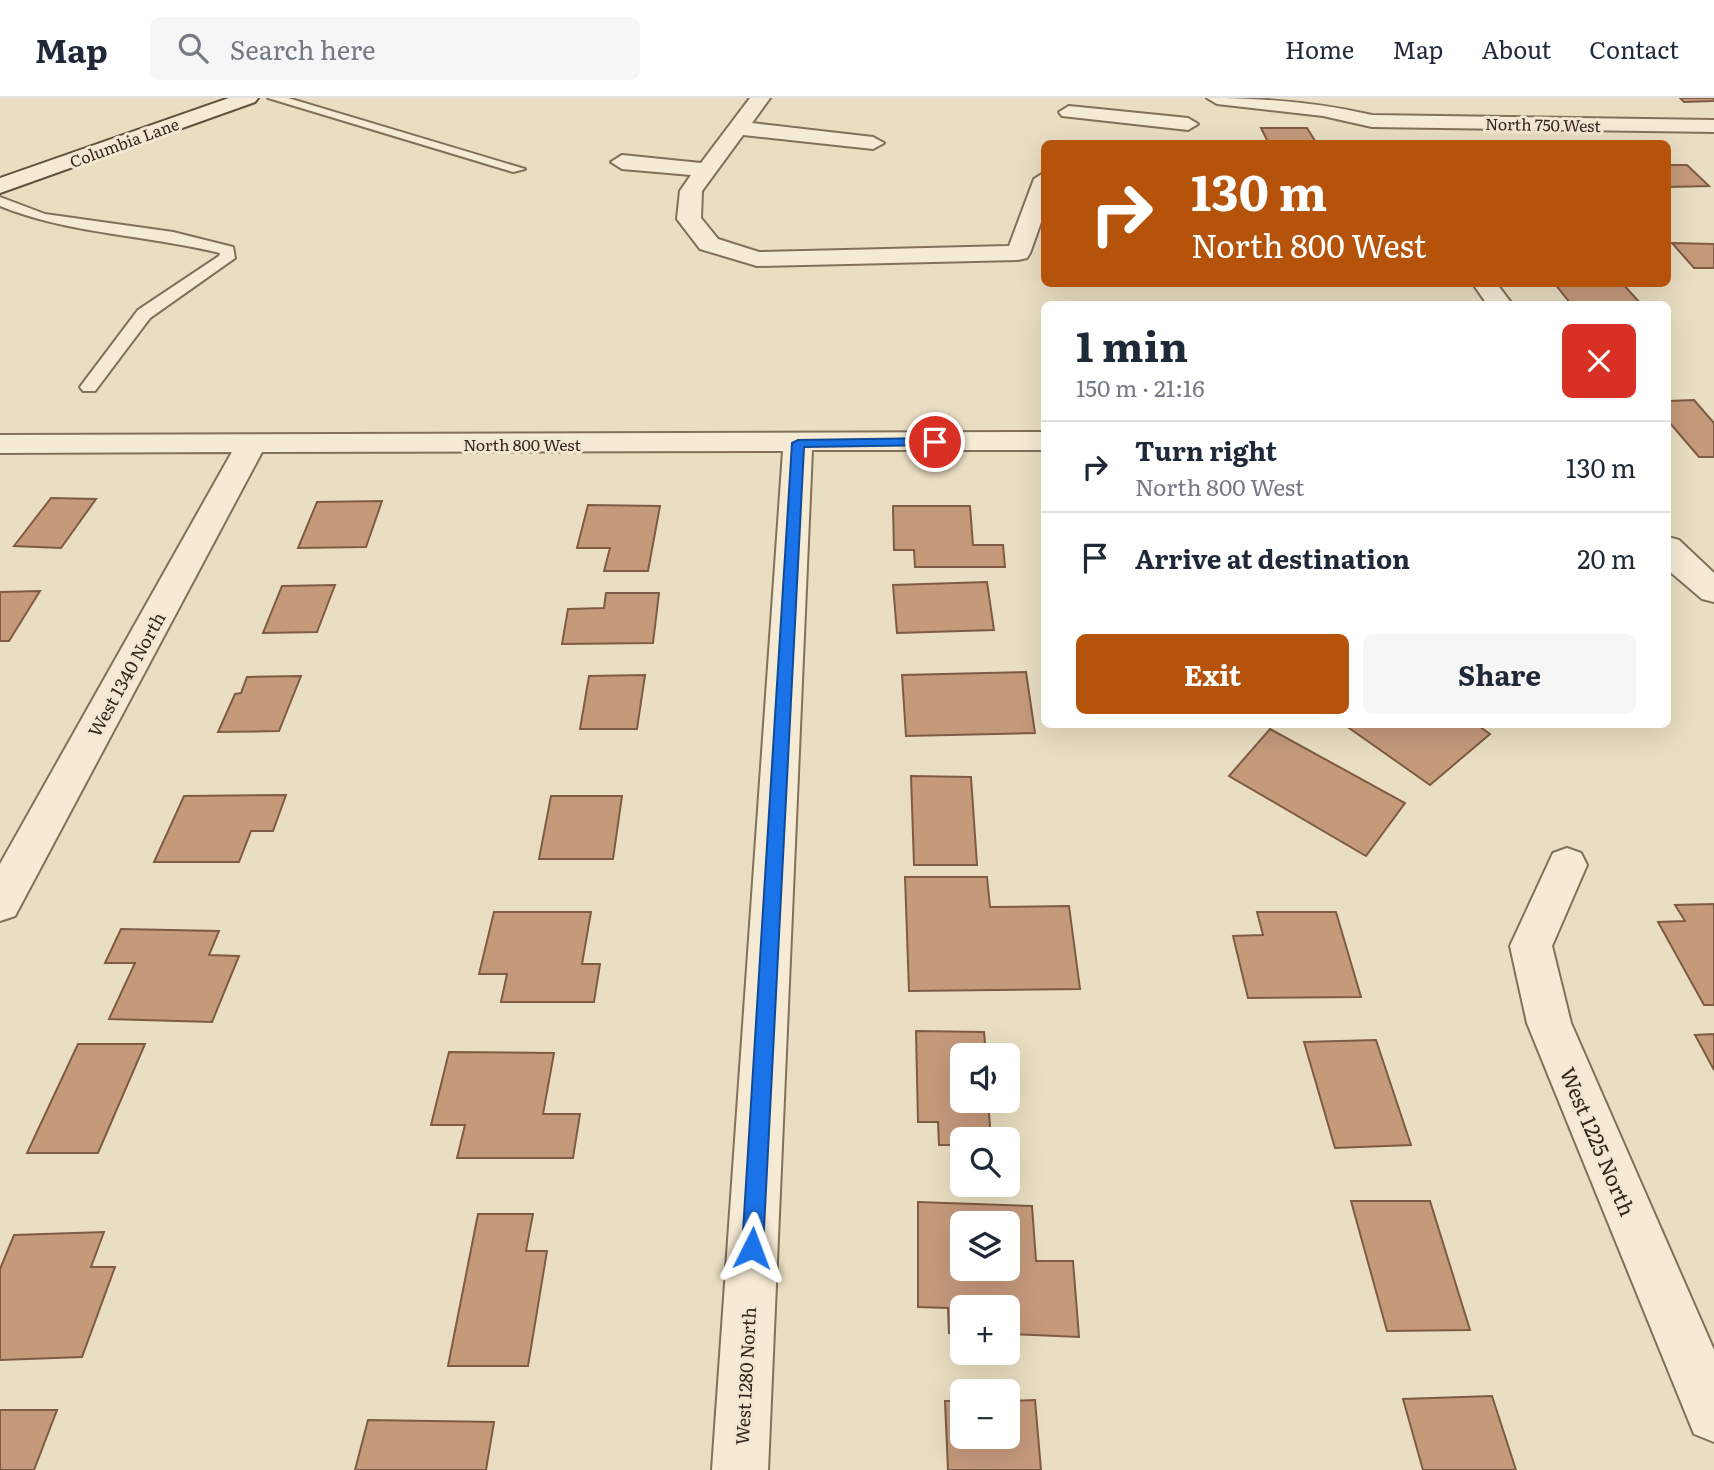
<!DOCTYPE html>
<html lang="en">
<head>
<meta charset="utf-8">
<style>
  :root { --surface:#fff; --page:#f6f6f7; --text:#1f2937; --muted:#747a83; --line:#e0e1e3; --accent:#b45309 }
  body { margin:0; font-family:Literata,serif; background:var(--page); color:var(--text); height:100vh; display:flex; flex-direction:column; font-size:26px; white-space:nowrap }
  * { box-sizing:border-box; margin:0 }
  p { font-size:23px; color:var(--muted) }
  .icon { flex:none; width:38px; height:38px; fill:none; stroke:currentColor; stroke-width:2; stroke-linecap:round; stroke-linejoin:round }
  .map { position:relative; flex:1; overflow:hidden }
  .side { position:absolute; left:1041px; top:203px; width:630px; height:427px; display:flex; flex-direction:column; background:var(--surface); border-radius:10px; box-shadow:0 7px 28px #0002 }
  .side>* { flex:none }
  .guide { position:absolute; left:1041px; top:42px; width:630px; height:147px; border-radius:10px; box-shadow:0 7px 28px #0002; background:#b45309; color:#fff; overflow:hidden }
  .fabs { position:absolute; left:950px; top:945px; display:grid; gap:14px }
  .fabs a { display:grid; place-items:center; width:70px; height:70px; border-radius:10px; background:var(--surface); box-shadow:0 7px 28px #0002; font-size:35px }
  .pin { position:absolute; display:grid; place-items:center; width:60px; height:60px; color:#fff; margin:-30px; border:4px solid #fff; border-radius:50%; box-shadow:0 2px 7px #0007 }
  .me { position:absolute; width:77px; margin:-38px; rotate:3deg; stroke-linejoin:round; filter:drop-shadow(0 0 5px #0008) }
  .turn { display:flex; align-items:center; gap:24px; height:147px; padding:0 35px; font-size:32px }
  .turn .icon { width:91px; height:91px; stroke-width:2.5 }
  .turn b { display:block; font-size:49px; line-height:60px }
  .round { display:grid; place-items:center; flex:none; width:74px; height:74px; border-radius:10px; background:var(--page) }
  .head { display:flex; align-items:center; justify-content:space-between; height:119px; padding:0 35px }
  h1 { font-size:42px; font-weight:700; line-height:52px }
  .cta { display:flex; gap:14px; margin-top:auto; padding:14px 35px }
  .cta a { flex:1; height:80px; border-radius:10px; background:var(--accent); color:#fff; font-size:28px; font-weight:700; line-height:80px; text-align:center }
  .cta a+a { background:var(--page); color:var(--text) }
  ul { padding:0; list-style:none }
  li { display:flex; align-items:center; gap:21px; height:91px; padding:0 35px; border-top:2px solid var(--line) }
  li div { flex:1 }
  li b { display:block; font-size:26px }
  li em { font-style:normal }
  header { display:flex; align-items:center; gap:42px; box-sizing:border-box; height:98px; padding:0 35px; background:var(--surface); border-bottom:2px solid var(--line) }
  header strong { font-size:33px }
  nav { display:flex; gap:38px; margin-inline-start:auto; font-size:24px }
  .search { width:490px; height:63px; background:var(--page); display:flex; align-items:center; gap:18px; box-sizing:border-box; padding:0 24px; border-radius:10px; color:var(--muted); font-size:26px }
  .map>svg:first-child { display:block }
  .building { fill:#c59a7b; stroke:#7f5b43; stroke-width:2; fill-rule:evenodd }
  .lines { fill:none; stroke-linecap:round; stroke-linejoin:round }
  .service-casing { stroke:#82705b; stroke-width:4 }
  .minor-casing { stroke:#82705b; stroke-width:4 }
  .secondary-casing { stroke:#63513e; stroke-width:4 }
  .service { fill:#f5ebd4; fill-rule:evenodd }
  .minor { fill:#f5ebd4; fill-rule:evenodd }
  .secondary { fill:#f5ebd4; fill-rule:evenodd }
  .route { fill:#1a73e8; stroke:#114b97; stroke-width:2 }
  .labels { text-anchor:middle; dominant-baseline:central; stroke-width:6; stroke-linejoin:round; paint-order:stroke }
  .far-street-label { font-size:16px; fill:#33281e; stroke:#f2e8d1 }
  .street-label { font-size:18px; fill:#33281e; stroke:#f2e8d1 }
  .near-street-label { font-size:21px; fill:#33281e; stroke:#f2e8d1 }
</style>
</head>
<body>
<header>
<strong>Map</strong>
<div class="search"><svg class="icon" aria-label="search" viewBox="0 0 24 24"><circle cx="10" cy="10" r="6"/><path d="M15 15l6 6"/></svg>Search here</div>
<nav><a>Home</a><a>Map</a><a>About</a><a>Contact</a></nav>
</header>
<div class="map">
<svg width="1714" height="1372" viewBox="0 0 1714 1372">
  <rect width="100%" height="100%" fill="#e9dec2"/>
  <!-- building -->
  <g class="building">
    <path d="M1680,0h34v3l-30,1z"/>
    <path d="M1261,30h46l10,16h-48z"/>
    <path d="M1668,67h19l22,21 -41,1z"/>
    <path d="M1672,145l42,1v24h-20z"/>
    <path d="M1555,186h68l18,20h-70z"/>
    <path d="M1694,302l20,23v34h-15l-31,-36v-20z"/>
    <path d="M51,400l45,1 -35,49 -47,-2z"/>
    <path d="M382,403l-16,46 -68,1 19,-46z"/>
    <path d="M588,407l72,1 -12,65h-44l6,-23h-33z"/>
    <path d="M893,408h77l3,39h30l2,22h-90l-1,-17h-20z"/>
    <path d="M987,484l7,48 -97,3 -4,-48z"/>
    <path d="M335,487l-18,47 -54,1 19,-47z"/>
    <path d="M40,493l-31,50h-9v-49z"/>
    <path d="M606,495h53l-6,50 -91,1 6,-35 36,-1z"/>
    <path d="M1026,574l9,61 -129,3 -4,-61z"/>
    <path d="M645,577l-8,54h-57l9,-53z"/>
    <path d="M301,578l-22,55 -61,1 17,-38 6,-1 6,-16z"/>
    <path d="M1354,626h122l14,10 -60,51 -81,-57z"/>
    <path d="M1270,631l135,74 -39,53 -137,-80z"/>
    <path d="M911,678l60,1 6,88h-63z"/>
    <path d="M286,697l-13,36h-22l-12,31h-85l30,-66z"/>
    <path d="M551,698h71l-9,63h-74z"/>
    <path d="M905,779h82l3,30 79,-1 11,83 -171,2z"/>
    <path d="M1714,806v101h-10l-46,-83 27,-1 -10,-16z"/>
    <path d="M494,814h97l-9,52h18l-6,38h-93l6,-28h-28z"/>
    <path d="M1257,814h79l25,85 -113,1 -15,-62 30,-1z"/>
    <path d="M121,831l98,2 -10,24 30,1 -27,66 -103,-3 26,-56h-30z"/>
    <path d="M916,933l68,1 2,23h-24v46h26l3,38h-29v6h-23l-1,-23h-20z"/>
    <path d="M1714,936v36l-19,-35z"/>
    <path d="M1376,942l35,105 -76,3 -31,-106z"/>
    <path d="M78,946h67l-47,109h-71z"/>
    <path d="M449,954l105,1 -11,61h37l-7,44h-116l8,-33h-34z"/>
    <path d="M1351,1103h79l40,129 -83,1z"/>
    <path d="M918,1104l114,4 4,55h37l6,76 -71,-3v-27h-46v26h-13l-1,-25 -30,-1zM962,1125h46v46h-46z"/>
    <path d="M478,1116h55l-7,37h21l-19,115h-80z"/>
    <path d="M104,1134l-13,35h24l-33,90 -82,3v-91l14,-34z"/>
    <path d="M1492,1298l24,74h-93l-20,-71z"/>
    <path d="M1035,1302l6,70h-93l-3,-69h17v36h46v-36z"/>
    <path d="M0,1312h57l-23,60h-34z"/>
    <path d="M368,1322l126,2 -8,48h-131z"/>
  </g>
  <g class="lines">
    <defs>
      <g id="service">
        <path d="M268,0h20l237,71 -12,3z"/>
        <path d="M0,99l45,17 128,18 60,15 2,11 -85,60 -55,73h-12l-3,-4 3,-4 55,-73 81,-54 1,-3c-73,-18 -151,-19 -220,-47z"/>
      </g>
      <g id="minor">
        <path d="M750,0h20l-18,25 121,14 11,6 -11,6 -130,-14 -41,56 -1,27 17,21 41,13 250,-6 25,-67 11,-7v39l-15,42 -3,5 -9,2 -261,6 -57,-17 -23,-30 3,-28 11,-16 -69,-6 -11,-7 11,-7 79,8z"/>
        <path d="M1207,0c57,0 109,4 165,17l342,5v12l-342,-5 -49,-11 -106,-12z"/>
        <path d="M1069,8l119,12 10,6 -10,6 -126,-14 -3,-4z"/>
        <path d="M1473,186h24l15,20h-25z"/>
        <path d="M1045,334v18h-233l-44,1020h-56l71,-1019 -521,1 -247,464 -15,5v-57l232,-412 -232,1v-18z"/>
        <path d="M1668,439l11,3 35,33v29l-12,-3 -34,-29z"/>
        <path d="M1567,750l14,5 6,12 -35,81 19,77 143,327v92l-20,-8 -167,-411 -17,-77 43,-93z"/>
      </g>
      <path id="secondary" d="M229,0h29l-3,4 -255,91v-15z"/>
    </defs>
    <!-- service casing -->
    <use href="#service" class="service-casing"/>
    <!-- minor casing -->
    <use href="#minor" class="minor-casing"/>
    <!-- secondary casing -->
    <use href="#secondary" class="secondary-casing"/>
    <!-- service -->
    <use href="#service" class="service"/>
    <!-- minor -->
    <use href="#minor" class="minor"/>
    <!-- secondary -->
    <use href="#secondary" class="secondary"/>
  </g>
  <!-- route -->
  <path class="route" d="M935,340l6,4 -2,3 -135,2 -41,801 -3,7 -8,3 -7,-3 -3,-7 50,-805 6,-3z"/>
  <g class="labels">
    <!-- far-street labels -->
    <g class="far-street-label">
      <text transform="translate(1543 26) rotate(1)">North 750 West</text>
      <text transform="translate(124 44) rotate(-20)">Columbia Lane</text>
      <text x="522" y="346">North 800 West</text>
    </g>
    <!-- street labels -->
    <g class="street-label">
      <text transform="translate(126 576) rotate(-61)">West 1340 North</text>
      <text transform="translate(745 1278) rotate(-87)">West 1280 North</text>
    </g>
    <!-- near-street labels -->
    <g class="near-street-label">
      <text transform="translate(1599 1043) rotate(67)">West 1225 North</text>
    </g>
  </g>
</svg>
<div class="fabs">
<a><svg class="icon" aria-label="sound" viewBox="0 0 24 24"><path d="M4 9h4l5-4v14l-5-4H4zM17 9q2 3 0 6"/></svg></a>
<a><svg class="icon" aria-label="search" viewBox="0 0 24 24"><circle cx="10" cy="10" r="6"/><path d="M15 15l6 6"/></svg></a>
<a><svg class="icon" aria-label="layers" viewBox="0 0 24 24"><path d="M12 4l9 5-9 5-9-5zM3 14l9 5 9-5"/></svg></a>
<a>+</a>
<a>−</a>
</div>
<div class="pin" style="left:935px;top:344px;background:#d93025"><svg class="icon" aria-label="arrive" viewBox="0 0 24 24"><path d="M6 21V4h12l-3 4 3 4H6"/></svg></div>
<svg class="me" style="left:752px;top:1150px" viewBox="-20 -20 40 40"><path d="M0-17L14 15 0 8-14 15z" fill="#1a73e8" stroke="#fff" stroke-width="4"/></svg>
<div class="guide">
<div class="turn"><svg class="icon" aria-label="right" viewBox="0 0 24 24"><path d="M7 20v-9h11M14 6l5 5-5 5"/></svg><div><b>130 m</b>North 800 West</div></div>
</div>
<section class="side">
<div class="head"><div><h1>1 min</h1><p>150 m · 21:16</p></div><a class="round" style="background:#d93025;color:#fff"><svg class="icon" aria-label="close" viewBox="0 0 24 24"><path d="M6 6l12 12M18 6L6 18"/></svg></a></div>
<ul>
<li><svg class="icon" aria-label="right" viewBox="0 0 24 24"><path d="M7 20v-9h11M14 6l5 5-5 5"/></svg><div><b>Turn right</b><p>North 800 West</p></div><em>130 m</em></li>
<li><svg class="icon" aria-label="arrive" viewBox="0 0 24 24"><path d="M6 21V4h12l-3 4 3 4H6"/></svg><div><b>Arrive at destination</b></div><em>20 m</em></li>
</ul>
<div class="cta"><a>Exit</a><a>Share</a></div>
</section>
</div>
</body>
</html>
